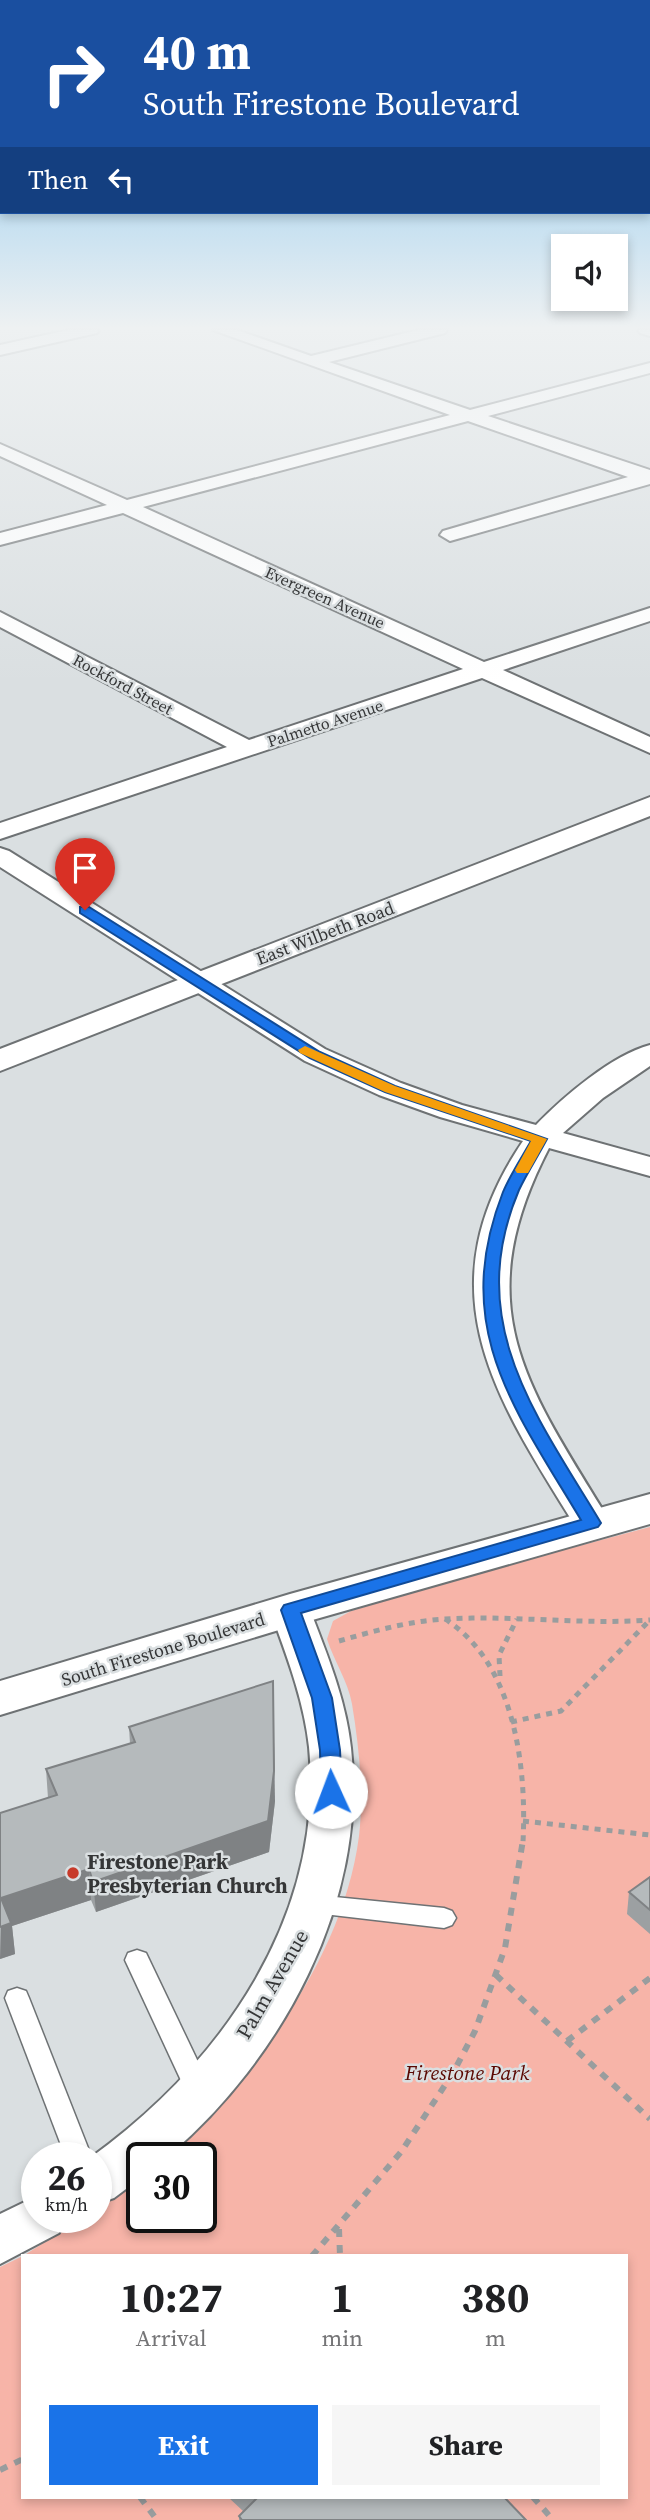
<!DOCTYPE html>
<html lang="en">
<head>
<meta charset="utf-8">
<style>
  :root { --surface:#fff; --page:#f6f6f6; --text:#202124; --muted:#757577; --accent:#1a73e8 }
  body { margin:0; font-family:"Source Serif 4",serif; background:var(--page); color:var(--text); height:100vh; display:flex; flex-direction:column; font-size:26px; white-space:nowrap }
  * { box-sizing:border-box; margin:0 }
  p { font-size:23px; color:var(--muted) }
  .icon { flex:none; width:38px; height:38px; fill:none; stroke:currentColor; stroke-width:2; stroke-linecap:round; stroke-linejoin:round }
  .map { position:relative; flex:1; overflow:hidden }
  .details { position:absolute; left:21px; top:2254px; width:607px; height:245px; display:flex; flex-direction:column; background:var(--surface); border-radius:0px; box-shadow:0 4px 10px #0003 }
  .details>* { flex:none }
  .banner { position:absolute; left:0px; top:0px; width:651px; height:214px; box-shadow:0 4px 10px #0003; background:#1a4fa0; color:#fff; overflow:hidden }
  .tools { position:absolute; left:551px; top:234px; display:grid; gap:14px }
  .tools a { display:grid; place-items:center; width:77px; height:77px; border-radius:0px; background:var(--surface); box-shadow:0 4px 10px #0003; font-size:35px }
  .speed { position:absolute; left:21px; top:2142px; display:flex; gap:14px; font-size:35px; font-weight:700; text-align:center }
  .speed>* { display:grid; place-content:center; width:91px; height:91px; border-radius:50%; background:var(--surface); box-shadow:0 4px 10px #0003; line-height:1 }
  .speed small { font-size:18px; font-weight:400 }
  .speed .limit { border:4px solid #111; border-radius:10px; background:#fff; color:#111 }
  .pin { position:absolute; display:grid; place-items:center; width:60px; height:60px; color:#fff; margin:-72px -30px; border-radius:50% 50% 50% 0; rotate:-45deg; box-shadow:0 0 7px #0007 }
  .pin .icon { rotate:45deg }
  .me { position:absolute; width:77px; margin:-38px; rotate:358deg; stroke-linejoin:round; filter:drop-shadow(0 0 5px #0008) }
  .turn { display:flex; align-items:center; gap:24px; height:147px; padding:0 28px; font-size:32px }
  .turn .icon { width:91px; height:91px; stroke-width:2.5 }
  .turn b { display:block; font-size:49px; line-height:60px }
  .then { display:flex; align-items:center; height:66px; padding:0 28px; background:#0003; gap:14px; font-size:26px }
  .eta { display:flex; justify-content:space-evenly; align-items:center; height:119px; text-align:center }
  .eta b { font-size:42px; font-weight:700; line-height:49px }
  .primary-button { display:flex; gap:14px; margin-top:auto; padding:14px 28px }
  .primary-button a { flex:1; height:80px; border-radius:0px; background:var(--accent); color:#fff; font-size:28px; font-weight:700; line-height:80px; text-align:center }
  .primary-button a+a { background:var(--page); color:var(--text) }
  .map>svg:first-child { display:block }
  .green { fill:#f7b4a8 }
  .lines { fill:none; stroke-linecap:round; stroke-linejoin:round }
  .service-casing { stroke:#6e7274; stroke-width:3 }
  .minor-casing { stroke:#6e7274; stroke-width:4 }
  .tertiary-casing { stroke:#6e7274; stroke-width:4 }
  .secondary-casing { stroke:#6e7274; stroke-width:4 }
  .path-far1 { stroke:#999d9e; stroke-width:5; stroke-dasharray:6 6; stroke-linecap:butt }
  .path { stroke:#999d9e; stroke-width:6; stroke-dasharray:8 8; stroke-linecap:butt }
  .service { fill:#fff; fill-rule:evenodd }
  .minor { fill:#fff; fill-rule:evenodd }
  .tertiary { fill:#fff; fill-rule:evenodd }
  .secondary { fill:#fff; fill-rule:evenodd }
  .wall { fill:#9ca0a2 }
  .shaded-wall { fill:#7f8284 }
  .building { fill:#b5babc; stroke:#7f8284; stroke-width:2 }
  .route { fill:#1a73e8; stroke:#114b97; stroke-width:2 }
  .slow { fill:#f59e0b }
  .poi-dot { fill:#c73a2a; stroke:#dadfe1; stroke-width:2.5 }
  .labels { text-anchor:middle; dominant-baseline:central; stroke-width:5; stroke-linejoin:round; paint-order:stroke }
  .far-street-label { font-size:16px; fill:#353637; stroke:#dadfe1 }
  .street-label { font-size:18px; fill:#353637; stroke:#dadfe1 }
  .near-poi-label { font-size:21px; font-weight:bold; fill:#353637; stroke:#dadfe1; text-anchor:start }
  .near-street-label { font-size:21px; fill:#353637; stroke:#dadfe1 }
  .near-park-label { font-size:21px; font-style:italic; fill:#5a0802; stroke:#dadfe1 }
</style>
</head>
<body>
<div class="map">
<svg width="650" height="2520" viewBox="0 0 650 2520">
  <rect width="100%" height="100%" fill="#dadfe1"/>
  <!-- green -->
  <path class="green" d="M650,1527v993h-650v-253l23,-11v241h603v-241h-603l61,-39h12v-8l46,-32v40h59v-59h-36c88,-83 178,-198 194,-322 5,-43 0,-90 -7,-132 -4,-23 -18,-43 -25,-65l6,-18 18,-10 115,-35z"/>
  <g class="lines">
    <defs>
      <g id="service">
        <path d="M315,1895l129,13 8,3 4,7 -4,7 -8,3 -129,-15 -8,-2 -4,-7 4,-7z"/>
        <path d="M137,1950l9,3 65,136 -4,8 -9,3 -9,-3 -4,-8 -60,-129 3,-7z"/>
        <path d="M17,1988l9,3 3,7 63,160h-26l-61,-160 3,-7z"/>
      </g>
      <g id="minor">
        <path d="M68,330h31l-2,3 -97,22v-10z"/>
        <path d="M213,330h24l74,26 107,-26h29l-2,3 -116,29 141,48 180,-47v10l-162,43 162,54v14l-193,55 -7,2 -10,-6 3,-4 185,-54 -160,-56 -325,86 341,155 166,-54v13l-147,49 147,67v16l-168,-75 -482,161v-16l227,-76 -227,-120v-15l249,128 214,-71 -340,-156 -123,32v-12l107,-28 -107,-49v-12l127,56 323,-85z"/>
        <path d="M638,330h12v6l-10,-3z"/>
        <path d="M0,848l9,3 316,198 76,34 61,22 74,20c27,-28 76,-70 114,-80v21l-47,32 -40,35 87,24v19l-101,-28c-83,160 -22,238 62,375l-6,9 -13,4 -13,-4c-82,-132 -158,-240 -56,-391l-83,-24 -61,-22 -74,-34 -305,-194z"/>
        <path d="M290,1596l14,4 6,10c17,44 36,90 41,138 17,153 -68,310 -183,408l-26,2v19l-28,21 -18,6v-46h-6c132,-95 235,-242 219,-411 -5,-47 -23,-93 -39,-137l6,-10z"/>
        <path d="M37,2196v21h29l-7,16 -59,31v-50z"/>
      </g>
      <path id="tertiary" d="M650,1494v30l-348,99 -302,92v-34l290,-87z"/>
      <path id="secondary" d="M650,797v19l-650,255v-22z"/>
    </defs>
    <!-- service casing -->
    <use href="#service" class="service-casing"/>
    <!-- minor casing -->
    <use href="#minor" class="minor-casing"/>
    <!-- tertiary casing -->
    <use href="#tertiary" class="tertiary-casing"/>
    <!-- secondary casing -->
    <use href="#secondary" class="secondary-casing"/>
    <!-- path-far1 -->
    <g class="path-far1">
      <path d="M445,1619c69,44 82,146 78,223"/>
      <path d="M339,1641c35,-10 70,-20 106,-22 68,-4 136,6 205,1"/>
      <path d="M500,1676l-1,-21 18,-36"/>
      <path d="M511,1722l50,-11 88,-90"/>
      <path d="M523,1821l127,14"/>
    </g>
    <!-- path -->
    <g class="path">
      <path d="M496,1975l154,144"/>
      <path d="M567,2041l83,-63"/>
      <path d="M339,2229l1,27"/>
      <path d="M312,2256l89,-104 52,-79 22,-42 30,-83 18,-108"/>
      <path d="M0,2470l23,-11"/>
      <path d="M140,2497l17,23"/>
      <path d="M533,2497l20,23"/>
    </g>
    <!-- service -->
    <use href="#service" class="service"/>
    <!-- minor -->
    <use href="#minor" class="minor"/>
    <!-- tertiary -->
    <use href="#tertiary" class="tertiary"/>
    <!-- secondary -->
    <use href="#secondary" class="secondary"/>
  </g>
  <!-- wall -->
  <g class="wall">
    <path d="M129,1727l146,74 -6,51 -173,60 -5,-12 -79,26 3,28 -15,5 48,-161 -2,-29 84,-25z"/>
    <path d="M650,1877v57l-23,-20 2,-22z"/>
    <path d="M228,2497h276l22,23h-287v-4l4,-5z"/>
  </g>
  <!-- shaded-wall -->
  <g class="shaded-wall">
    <path d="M273,1681l2,120 -6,51 -173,60 -3,-30z"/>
    <path d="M89,1869l2,31 -79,26 3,28 -15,5 1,-61z"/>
  </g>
  <!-- building -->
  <g class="building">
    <path d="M273,1681l1,90 -6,50 -175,61 -4,-13 -88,29 10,25 -11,4v-114l57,-18 -11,-26 89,-27 -6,-15z"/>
    <path d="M650,1877v33l-21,-18z"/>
    <path d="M258,2497h246l22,23h-284l-3,-4z"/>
  </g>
  <!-- sky -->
  <linearGradient id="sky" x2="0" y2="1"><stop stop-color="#73beee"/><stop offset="0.48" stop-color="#eef1f2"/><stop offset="1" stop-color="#eef1f2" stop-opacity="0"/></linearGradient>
  <rect width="650" height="683" fill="url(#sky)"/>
  <!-- route -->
  <path class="route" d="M80,907h9l231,145 75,34 152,53c-9,17 -20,34 -28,51 -56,132 17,225 82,333l-3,4 -297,86 31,85 8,52 2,42 -3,5h-15l-3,-5 -1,-42 -8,-52 -31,-88 3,-5 297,-85c-67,-112 -131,-192 -78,-328 7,-17 19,-35 28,-51l-146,-49 -75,-34 -230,-145z"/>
  <!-- slow -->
  <path class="slow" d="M305,1046l90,40 152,53 -19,34h-11l-2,-3 16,-29 -146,-49 -85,-39 -2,-3z"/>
  <!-- markers -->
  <circle class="poi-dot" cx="73" cy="1873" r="7"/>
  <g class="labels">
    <!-- far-street labels -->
    <g class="far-street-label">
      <text transform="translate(325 597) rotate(24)">Evergreen Avenue</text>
      <text transform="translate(123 684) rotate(28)">Rockford Street</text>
      <text transform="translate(325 723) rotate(-18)">Palmetto Avenue</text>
    </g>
    <!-- street labels -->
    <g class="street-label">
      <text transform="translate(325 933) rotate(-21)">East Wilbeth Road</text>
      <text transform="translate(163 1649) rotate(-17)">South Firestone Boulevard</text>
    </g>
    <!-- near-poi labels -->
    <g class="near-poi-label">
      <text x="87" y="1861">Firestone Park<tspan x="87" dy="24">Presbyterian Church</tspan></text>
    </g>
    <!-- near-street labels -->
    <g class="near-street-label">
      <text transform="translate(272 1984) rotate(-60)">Palm Avenue</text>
    </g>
    <!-- near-park labels -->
    <g class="near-park-label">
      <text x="467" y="2072">Firestone Park</text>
    </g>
  </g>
</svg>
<div class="tools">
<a><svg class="icon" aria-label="sound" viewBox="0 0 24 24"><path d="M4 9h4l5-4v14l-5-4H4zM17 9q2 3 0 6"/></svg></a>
</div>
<div class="speed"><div>26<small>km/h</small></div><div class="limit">30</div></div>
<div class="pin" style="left:85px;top:910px;background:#d93025"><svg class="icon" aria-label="arrive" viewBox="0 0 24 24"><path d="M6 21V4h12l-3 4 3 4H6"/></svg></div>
<svg class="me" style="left:331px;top:1792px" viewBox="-20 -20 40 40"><circle r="19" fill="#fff"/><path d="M0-13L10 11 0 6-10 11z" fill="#1a73e8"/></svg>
<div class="banner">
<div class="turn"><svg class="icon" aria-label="right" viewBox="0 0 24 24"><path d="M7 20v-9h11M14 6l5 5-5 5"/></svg><div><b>40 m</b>South Firestone Boulevard</div></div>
<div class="then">Then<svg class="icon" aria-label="left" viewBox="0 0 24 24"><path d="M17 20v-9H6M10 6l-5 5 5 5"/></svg></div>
</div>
<section class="details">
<div class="eta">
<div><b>10:27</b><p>Arrival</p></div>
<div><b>1</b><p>min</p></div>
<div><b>380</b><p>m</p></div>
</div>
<div class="primary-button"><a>Exit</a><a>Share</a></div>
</section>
</div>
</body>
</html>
